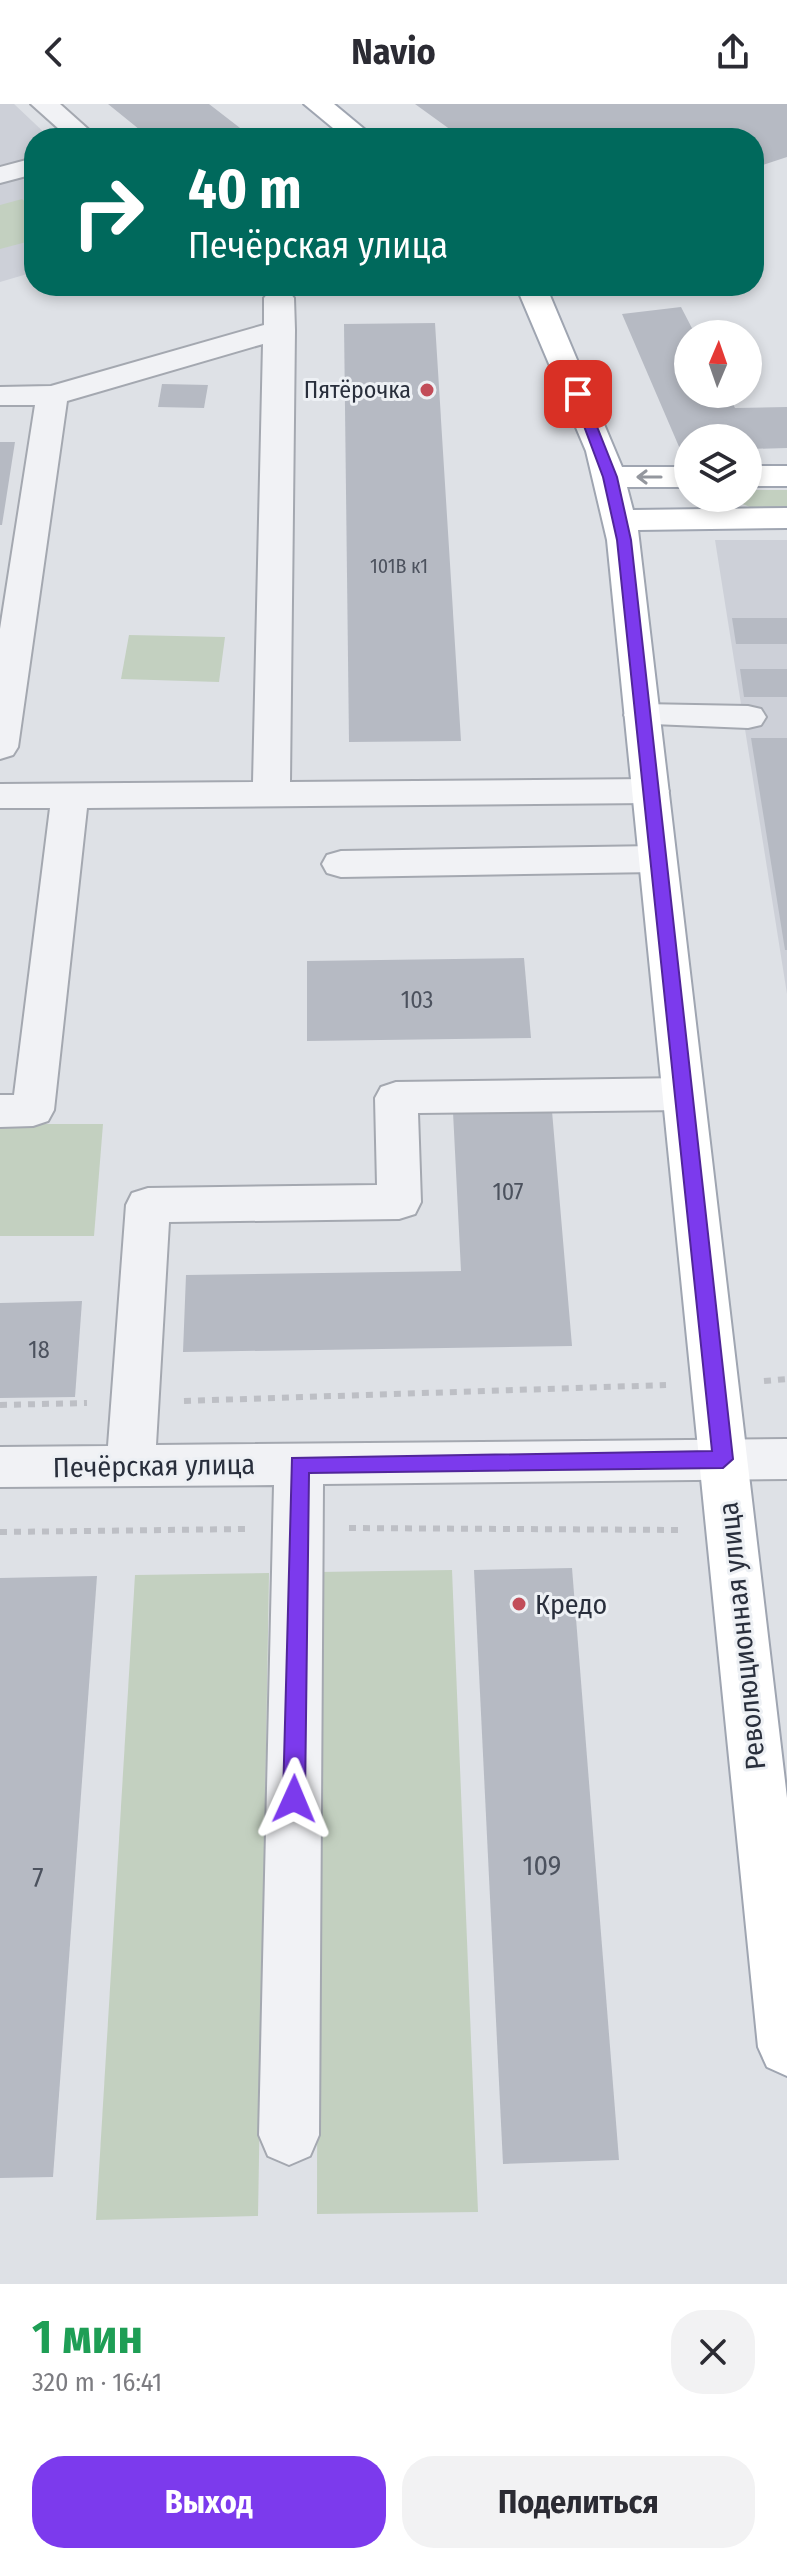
<!DOCTYPE html>
<html lang="ru">
<head>
<meta charset="utf-8">
<style>
  :root { --surface:#fff; --page:#f2f2f3; --text:#2b2b33; --muted:#7c7c81; --accent:#7c3aed }
  body { margin:0; font-family:"Fira Sans Condensed",sans-serif; background:var(--page); color:var(--text); height:100vh; display:flex; flex-direction:column; font-size:30px; white-space:nowrap }
  * { box-sizing:border-box; margin:0 }
  p { font-size:26px; color:var(--muted) }
  .icon { flex:none; width:44px; height:44px; fill:none; stroke:currentColor; stroke-width:2; stroke-linecap:round; stroke-linejoin:round }
  .map { position:relative; height:2180px; overflow:hidden }
  .details { display:flex; flex-direction:column; background:var(--surface); flex:1 }
  .details>* { flex:none }
  .hud { position:absolute; left:24px; top:24px; width:740px; height:168px; border-radius:32px; box-shadow:0 4px 12px #0003; background:#00695c; color:#fff; overflow:hidden }
  .needle { width:52px; rotate:2deg }
  .controls { position:absolute; left:674px; top:216px; display:grid; gap:16px }
  .controls a { display:grid; place-items:center; width:88px; height:88px; border-radius:50%; background:var(--surface); box-shadow:0 4px 12px #0003; font-size:40px }
  .pin { position:absolute; display:grid; place-items:center; width:68px; height:68px; color:#fff; margin:-34px; border-radius:16px; box-shadow:0 4px 12px #0006 }
  .me { position:absolute; width:88px; margin:-44px; rotate:1deg; stroke-linejoin:round; filter:drop-shadow(0 0 6px #0008) }
  .turn { display:flex; align-items:center; gap:28px; height:168px; padding:0 32px; font-size:36px }
  .turn .icon { width:104px; height:104px; stroke-width:2.5 }
  .turn b { display:block; font-size:56px; line-height:68px }
  .round { display:grid; place-items:center; flex:none; width:84px; height:84px; border-radius:32px; background:var(--page) }
  .summary { display:flex; align-items:center; justify-content:space-between; height:136px; padding:0 32px }
  h1 { font-size:48px; font-weight:700; line-height:60px; color:#1e9e55 }
  .primary-button { display:flex; gap:16px; margin-top:auto; padding:16px 32px }
  .primary-button a { flex:1; height:92px; border-radius:32px; background:var(--accent); color:#fff; font-size:32px; font-weight:700; line-height:92px; text-align:center }
  .primary-button a+a { background:var(--page); color:var(--text) }
  header { display:flex; justify-content:space-between; align-items:center; height:104px; padding:0 32px; background:var(--surface); font-size:36px; font-weight:700 }
  .map>svg:first-child { display:block }
  .built { fill:#cdd0d8 }
  .green { fill:#c3d0c0 }
  .building { fill:#b6bac3 }
  .lines { fill:none; stroke-linecap:round; stroke-linejoin:round }
  .minor-casing { stroke:#a4a8b0; stroke-width:4 }
  .major-casing { stroke:#9fa5b1; stroke-width:4 }
  .path { stroke:#bdbfc5; stroke-width:6; stroke-dasharray:7 7; stroke-linecap:butt }
  .minor { fill:#f1f2f5; fill-rule:evenodd }
  .major { fill:#fff; fill-rule:evenodd }
  .oneway { stroke:#94979e }
  .route { fill:#7c3aed; stroke:#51269a; stroke-width:2 }
  .poi-dot { fill:#c24d59; stroke:#edf0f4; stroke-width:3 }
  .labels { text-anchor:middle; dominant-baseline:central; stroke-width:6; stroke-linejoin:round; paint-order:stroke }
  .far-number-label { font-size:20px; fill:#4c525e }
  .far-poi-label { font-size:24px; fill:#292f3c; stroke:#edf0f4; text-anchor:end }
  .number-label { font-size:24px; fill:#4c525e }
  .street-label { font-size:28px; fill:#292f3c; stroke:#edf0f4 }
  .poi-label { font-size:28px; fill:#292f3c; stroke:#edf0f4; text-anchor:start }
  .near-number-label { font-size:28px; fill:#4c525e }
</style>
</head>
<body>
<header><svg class="icon" aria-label="back" viewBox="0 0 24 24"><path d="M15 5l-7 7 7 7"/></svg>Navio<svg class="icon" aria-label="share" viewBox="0 0 24 24"><path d="M12 15V3M7 8l5-5 5 5M5 13v7h14v-7"/></svg></header>
<div class="map">
<svg width="787" height="2180" viewBox="0 0 787 2180">
  <rect width="100%" height="100%" fill="#dee1e6"/>
  <!-- built -->
  <g class="built">
    <path d="M0,0h14l36,34h-16v134l-34,10z"/>
    <path d="M715,436h72v454z"/>
  </g>
  <!-- green -->
  <g class="green">
    <path d="M22,95l12,11v30l-34,9v-44z"/>
    <path d="M748,386h39v17h-37l-20,-8 18,-1z"/>
    <path d="M129,531l96,2 -6,45 -98,-3z"/>
    <path d="M0,1020h103l-9,112h-94z"/>
    <path d="M452,1466l26,642 -161,2 1,-642z"/>
    <path d="M269,1469l-11,643 -162,4 39,-645z"/>
  </g>
  <!-- building -->
  <g class="building">
    <path d="M108,0h101l44,34h-103z"/>
    <path d="M415,0h372v53l-33,11v-30h-292z"/>
    <path d="M681,203l14,27h-7v60h40l7,14 52,-1v41l-39,1v-11h-60v11h-8l-58,-135z"/>
    <path d="M435,219l26,418 -112,1 -5,-418z"/>
    <path d="M162,280l46,1 -4,23 -46,-1z"/>
    <path d="M0,338h15l-13,83h-2z"/>
    <path d="M732,514h55v26h-51z"/>
    <path d="M740,565h47v28h-43z"/>
    <path d="M751,634h36v212h-2z"/>
    <path d="M524,854l7,80 -224,3v-80z"/>
    <path d="M552,1007l20,235 -389,6 3,-77 275,-4 -8,-159z"/>
    <path d="M82,1197l-7,96 -75,1v-95z"/>
    <path d="M572,1464l47,592 -116,4 -29,-594z"/>
    <path d="M97,1472l-44,601 -53,1v-600z"/>
  </g>
  <g class="lines">
    <defs>
      <g id="minor">
        <path d="M31,0h29l38,34h-29z"/>
        <path d="M34,54v16l-34,9v-16z"/>
        <path d="M279,185l10,3 5,6 1,32 -5,452 360,-3 13,3 6,9 -6,9 -13,3 -563,5 -33,302 -6,11 -15,5 -33,1v-32h14l36,-287h-50v-24l253,-2 10,-438 -196,57 -49,346 -5,8 -13,4v-130l35,-224h-35v-18l51,-1 213,-61v-27l5,-6z"/>
        <path d="M642,600l106,2 13,3 5,8 -5,8 -13,3 -119,-5 -5,-8 5,-8z"/>
        <path d="M657,742l14,4 5,9 -5,9 -14,4 -316,5 -14,-4 -5,-9 5,-9 14,-4z"/>
        <path d="M683,974l15,5 6,11 -6,11 -15,5 -265,3 3,89 -6,12 -16,5 -230,3 -13,223 631,-6v40l-464,5 -4,651 -9,21 -21,9 -21,-9 -9,-21 15,-650 -274,2v-40l108,-1 18,-241 6,-12 16,-5 229,-3 -2,-87 6,-11 15,-5z"/>
      </g>
      <g id="major">
        <path d="M304,0h30l41,34h-30z"/>
        <path d="M516,182h30l76,181h66v20h-61l6,23 154,-2v20l-149,2 149,1268v278l-20,-9 -9,-20 -151,-1507 -21,-89z"/>
        <rect x="748" y="362" width="39" height="20"/>
      </g>
    </defs>
    <!-- minor casing -->
    <use href="#minor" class="minor-casing"/>
    <!-- major casing -->
    <use href="#major" class="major-casing"/>
    <!-- path -->
    <g class="path">
      <path d="M764,1277l23,-2"/>
      <path d="M184,1297l482,-16"/>
      <path d="M0,1301l87,-2"/>
      <path d="M349,1424l330,2"/>
      <path d="M0,1428l247,-3"/>
    </g>
    <!-- minor -->
    <use href="#minor" class="minor"/>
    <!-- major -->
    <use href="#major" class="major"/>
  </g>
  <!-- one-way arrows -->
  <defs><path id="oneway-shaft" d="M-6 0H5M1.5-3L5.5 0L1.5 3" fill="none" stroke-width="1.6" stroke-linecap="round" stroke-linejoin="round" transform="scale(2)"/></defs>
  <use class="oneway" href="#oneway-shaft" transform="translate(649 373) rotate(-180)"/>
  <!-- route -->
  <path class="route" d="M578,287l6,3 33,83 14,63 102,919 -10,9 -414,5 -4,326 -3,8 -8,3 -8,-3 -3,-8 9,-341 420,-7 -95,-911 -14,-63 -31,-83z"/>
  <!-- markers -->
  <g class="poi-dot">
    <circle cx="427" cy="286" r="8"/>
    <circle cx="519" cy="1500" r="8"/>
  </g>
  <g class="labels">
    <!-- far-number labels -->
    <g class="far-number-label">
      <text x="399" y="462">101В к1</text>
    </g>
    <!-- far-poi labels -->
    <g class="far-poi-label">
      <text x="411" y="286">Пятёрочка</text>
    </g>
    <!-- number labels -->
    <g class="number-label">
      <text x="417" y="896">103</text>
      <text x="508" y="1088">107</text>
      <text x="39" y="1246">18</text>
    </g>
    <!-- street labels -->
    <g class="street-label">
      <text transform="translate(154 1362) rotate(-1)">Печёрская улица</text>
      <text transform="translate(742 1532) rotate(-96)">Революционная улица</text>
    </g>
    <!-- poi labels -->
    <g class="poi-label">
      <text x="535" y="1500">Кредо</text>
    </g>
    <!-- near-number labels -->
    <g class="near-number-label">
      <text x="542" y="1761">109</text>
      <text x="38" y="1773">7</text>
    </g>
  </g>
</svg>
<div class="controls">
<a><svg class="needle" viewBox="-14 -14 28 28"><path d="M0-13l5 13h-10z" fill="#e53935"/><path d="M0 13l5-13h-10z" fill="#7c7c81"/></svg></a>
<a><svg class="icon" aria-label="layers" viewBox="0 0 24 24"><path d="M12 4l9 5-9 5-9-5zM3 14l9 5 9-5"/></svg></a>
</div>
<div class="pin" style="left:578px;top:290px;background:#d93025"><svg class="icon" aria-label="arrive" viewBox="0 0 24 24"><path d="M6 21V4h12l-3 4 3 4H6"/></svg></div>
<svg class="me" style="left:294px;top:1695px" viewBox="-20 -20 40 40"><path d="M0-17L14 15 0 8-14 15z" fill="#7c3aed" stroke="#fff" stroke-width="4"/></svg>
<div class="hud">
<div class="turn"><svg class="icon" aria-label="right" viewBox="0 0 24 24"><path d="M7 20v-9h11M14 6l5 5-5 5"/></svg><div><b>40 m</b>Печёрская улица</div></div>
</div>
</div>
<section class="details">
<div class="summary"><div><h1>1 мин</h1><p>320 m · 16:41</p></div><a class="round"><svg class="icon" aria-label="close" viewBox="0 0 24 24"><path d="M6 6l12 12M18 6L6 18"/></svg></a></div>
<div class="primary-button"><a>Выход</a><a>Поделиться</a></div>
</section>
</body>
</html>
